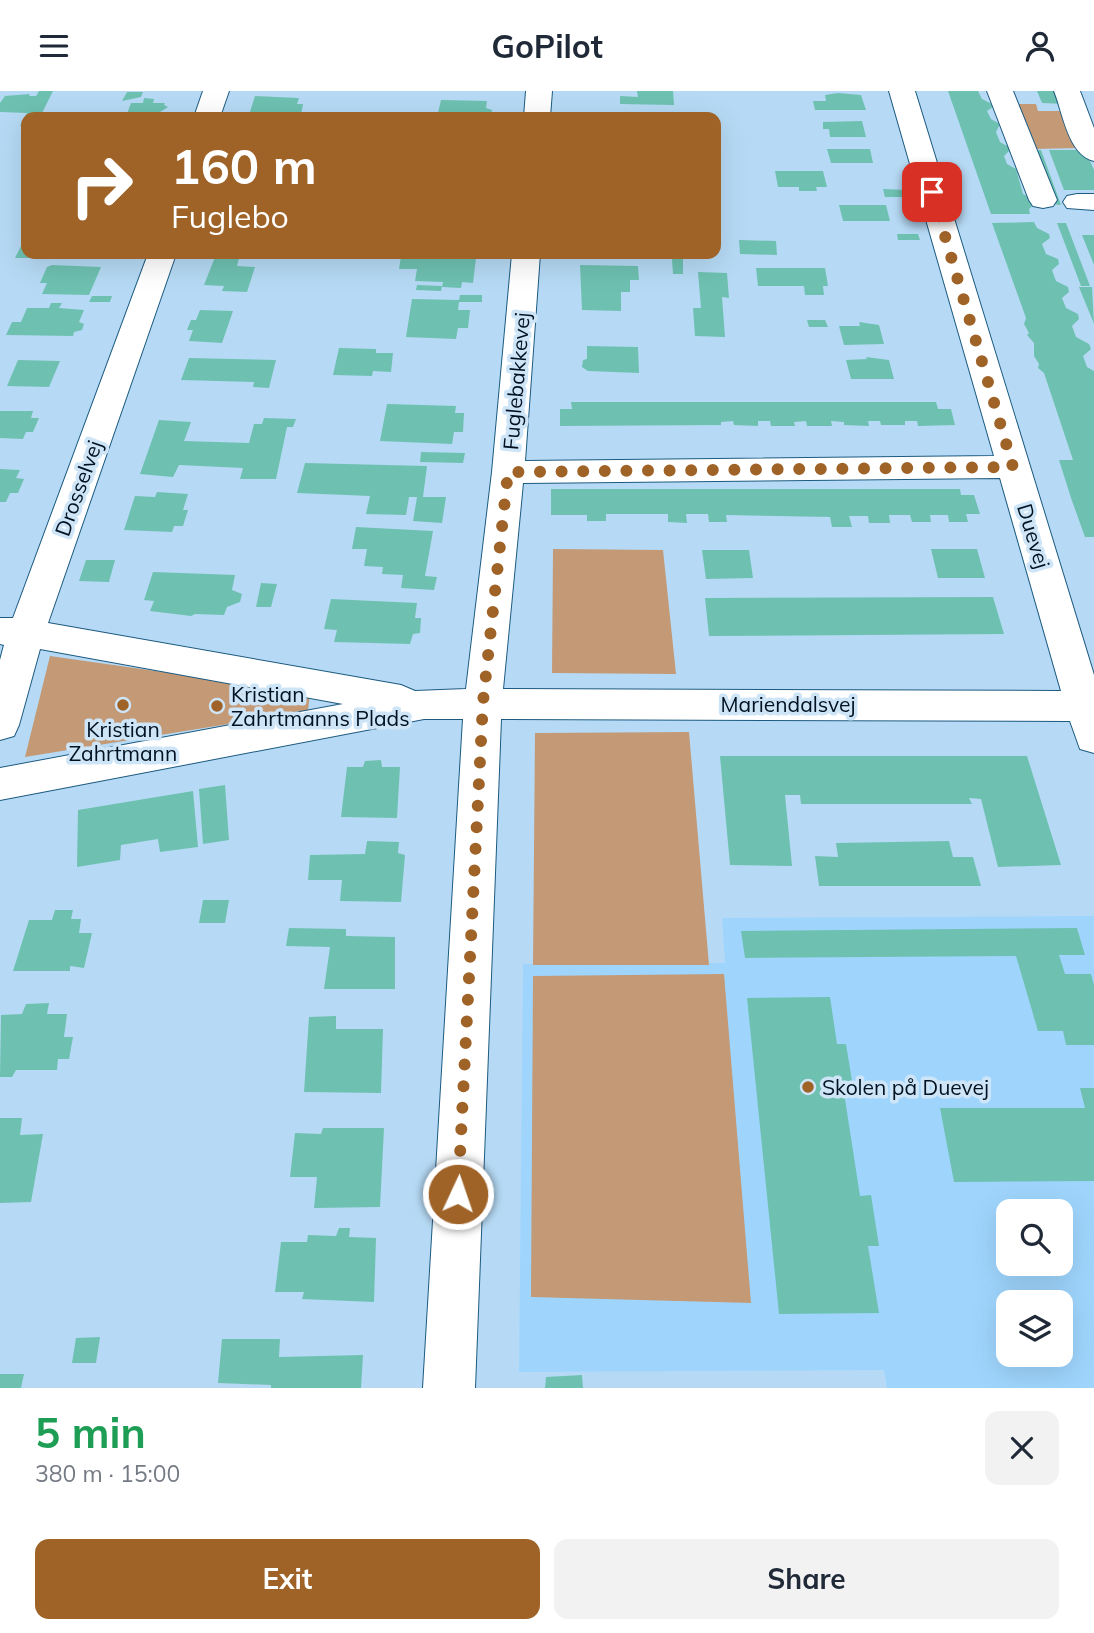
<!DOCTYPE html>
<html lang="en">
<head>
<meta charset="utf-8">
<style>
  :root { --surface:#fff; --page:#f2f2f3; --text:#1f2937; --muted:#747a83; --accent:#9f6227 }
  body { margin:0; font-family:Mulish,sans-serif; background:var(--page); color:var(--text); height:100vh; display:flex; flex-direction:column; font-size:26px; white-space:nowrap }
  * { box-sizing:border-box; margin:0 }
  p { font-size:23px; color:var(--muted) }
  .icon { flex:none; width:38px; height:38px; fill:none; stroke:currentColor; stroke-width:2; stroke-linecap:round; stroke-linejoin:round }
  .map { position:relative; height:1297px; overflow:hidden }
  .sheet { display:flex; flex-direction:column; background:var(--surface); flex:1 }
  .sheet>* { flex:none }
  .top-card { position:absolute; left:21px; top:21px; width:700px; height:147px; border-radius:14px; box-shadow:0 7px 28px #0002; background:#9f6227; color:#fff; overflow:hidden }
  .tools { position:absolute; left:996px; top:1108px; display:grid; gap:14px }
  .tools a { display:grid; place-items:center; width:77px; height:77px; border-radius:14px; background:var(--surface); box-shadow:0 7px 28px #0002; font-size:35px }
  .pin { position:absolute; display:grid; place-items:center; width:60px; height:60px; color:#fff; margin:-30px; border-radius:14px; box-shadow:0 4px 10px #0006 }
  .me { position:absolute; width:77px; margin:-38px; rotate:3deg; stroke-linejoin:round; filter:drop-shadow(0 0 5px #0008) }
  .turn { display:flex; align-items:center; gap:24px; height:147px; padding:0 35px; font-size:32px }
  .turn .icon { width:91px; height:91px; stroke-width:2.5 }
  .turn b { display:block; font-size:49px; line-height:60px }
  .round { display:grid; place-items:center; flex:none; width:74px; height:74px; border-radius:14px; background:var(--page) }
  .summary { display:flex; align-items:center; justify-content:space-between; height:119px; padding:0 35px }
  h1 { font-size:42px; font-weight:700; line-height:52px; color:#1e9e55 }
  .button { display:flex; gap:14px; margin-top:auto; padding:14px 35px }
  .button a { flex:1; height:80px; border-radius:14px; background:var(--accent); color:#fff; font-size:28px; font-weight:700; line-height:80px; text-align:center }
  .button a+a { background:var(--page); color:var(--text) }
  header { display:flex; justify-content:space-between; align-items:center; height:91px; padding:0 35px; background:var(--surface); font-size:32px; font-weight:700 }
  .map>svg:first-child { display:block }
  .built { fill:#9fd5fd; fill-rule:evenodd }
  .green { fill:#c49975 }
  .building { fill:#6ec1b1 }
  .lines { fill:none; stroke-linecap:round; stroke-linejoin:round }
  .minor-casing { stroke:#1c5a80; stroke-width:2 }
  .minor { fill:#fff; fill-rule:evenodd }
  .route { stroke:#9f6227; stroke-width:12; stroke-dasharray:0 21.6 }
  .poi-dot { fill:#9f6227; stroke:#cee5f7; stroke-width:2.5 }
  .labels { text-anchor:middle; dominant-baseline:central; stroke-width:7; stroke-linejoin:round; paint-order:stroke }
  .street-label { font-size:21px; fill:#001222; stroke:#cee5f7 }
  .poi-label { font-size:21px; fill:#001222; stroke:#cee5f7; text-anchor:start }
</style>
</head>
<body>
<header><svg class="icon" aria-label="menu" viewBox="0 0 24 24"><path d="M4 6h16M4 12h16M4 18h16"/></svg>GoPilot<svg class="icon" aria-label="person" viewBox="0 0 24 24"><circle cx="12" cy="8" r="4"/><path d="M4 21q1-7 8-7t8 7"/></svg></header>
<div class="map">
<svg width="1094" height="1297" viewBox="0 0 1094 1297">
  <rect width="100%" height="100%" fill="#b6daf5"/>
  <!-- built -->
  <path class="built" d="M1094,825v472h-207l-3,-18 -365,2 4,-408 202,-1 -3,-45zM1008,1120h52v52h-52zM1008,1211h52v53h-52z"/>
  <!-- green -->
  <g class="green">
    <path d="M1017,13h19l2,7h26l15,37 -45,1z"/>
    <path d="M553,458l110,1 13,124 -124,-1z"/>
    <path d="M50,565l260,37 -2,18 -283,46z"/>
    <path d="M689,641l20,233h-176l2,-232z"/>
    <path d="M724,883l27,329 -220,-6 2,-321z"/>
  </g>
  <!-- building -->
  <g class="building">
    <path d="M39,0h14l-13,26h-14v9h-6l7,-13 -27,-1v-9l5,-7 25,-2 -1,2h7z"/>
    <path d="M637,0h36l1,14 -54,-1v-8l18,1z"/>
    <path d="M948,0h30l4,8 10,5 1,3 -6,4 4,8 9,5 -4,8 4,10 9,5 1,3 -6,6 3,8 9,5 7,25 12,6 1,3 -7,6 1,5h-39z"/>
    <path d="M1037,0h23l6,13 -24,-1z"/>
    <path d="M127,1h16l-2,5 -19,4z"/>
    <path d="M838,2l23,2 5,15h-51l-2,-9h13l-1,-6z"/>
    <path d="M255,5l44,2 -2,6h6l-2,11 -48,2 1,-2h-5z"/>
    <path d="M144,7l10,1 -1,4h12l-1,2 4,2 -8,5 -1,5h-43l1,-3h10l4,-11h12z"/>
    <path d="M441,9l46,1 -1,7 6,2 -1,6 -54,1z"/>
    <path d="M591,22l49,1v3h-50z"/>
    <path d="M862,30l4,16h-36l-1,-8h-6v-7z"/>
    <path d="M827,58h43l3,14h-42z"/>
    <path d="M1030,59h11l20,55 -11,-1z"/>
    <path d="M1049,59h36l9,20v20h-30z"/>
    <path d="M775,80h48l4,16h-11l1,4h-18v-4h-21z"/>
    <path d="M883,98l24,1 1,7h-23z"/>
    <path d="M839,114h47l4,16h-47z"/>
    <path d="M1034,131l3,6 12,6 1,4 -8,6 4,10 12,5 1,5 -7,6 4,11 12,6 1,5 -7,6 4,10 12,6 1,5 -7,7 4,11 13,7 2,5 -8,7 4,11 7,4v166h-9l-14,-39 -12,-38h14l-29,-87 -6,-5 1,-4 -5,-8v-13l-7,-8 2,-2 -5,-9 2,-6 -34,-95z"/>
    <path d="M1057,132h9l24,63h-9z"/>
    <path d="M897,143h21l2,6h-22z"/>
    <path d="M1082,144h12v30z"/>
    <path d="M739,149l37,1 1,14 -37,-1z"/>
    <path d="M22,153h4v10h16l-2,4h-25z"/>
    <path d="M401,165l75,2 -3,25 -11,-1 -1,6 -19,-1 1,-5 -28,-1 2,-12h-18z"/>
    <path d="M215,166l24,1 -2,8 18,1 -8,25 -25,-1 2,-5 -20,-1z"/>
    <path d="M672,168h11v15h-10z"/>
    <path d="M52,174l49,2 -12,28 -47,-1 5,-11h-7l7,-16z"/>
    <path d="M580,174l58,1 1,14h-9v12h-9v19l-39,-1z"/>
    <path d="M756,177h69l3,18h-5l1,9h-19l-1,-9h-46z"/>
    <path d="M698,181l29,1 2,25 -7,-1 3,40 -30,-1 -2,-28h8z"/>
    <path d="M417,194l25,1 -1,5 -25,-1z"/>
    <path d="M1079,196h13l2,37z"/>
    <path d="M460,204h22v7h-23l-1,8h12l-2,18h-10l-2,11 -50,-2 6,-38 47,1z"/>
    <path d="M92,205h20l-2,6h-21z"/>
    <path d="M51,212h11l-3,5 25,2 -5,12 5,2 -2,6 -8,2 -1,4 -67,-1 6,-13h9l6,-14h22z"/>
    <path d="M200,219l33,1 -11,32 -33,-2 4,-11h-6l4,-10h5z"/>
    <path d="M807,229h18l3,7h-19z"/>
    <path d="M859,231l20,3 5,19 -40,1 -5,-19h21z"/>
    <path d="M587,255l51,1 1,26 -51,-2 -6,-4 1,-7 4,-1z"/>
    <path d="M339,257l37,1v4h17l-2,19 -18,-1 -1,5 -39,-1z"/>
    <path d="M866,266l23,3 5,19h-43l-5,-19 21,-1z"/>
    <path d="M189,267l87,2 -7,28 -16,-1 1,-5 -73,-2z"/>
    <path d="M18,269l42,1 -11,26 -42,-1z"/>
    <path d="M571,311h365l2,7h13l4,16 -37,1 -1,-5h-12v4h-24l-1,-4h-12l1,5 -25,-1v-3l-13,-1 1,5h-25l-1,-5 -12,1 1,4h-24l-1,-5h-12v5l-24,-1 -1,-4 -12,1v3l-161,1v-17h12z"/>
    <path d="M387,313l69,2 -1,7h9l-1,19h-9l-2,12 -72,-3z"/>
    <path d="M0,320h33l-2,7h8l-6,14h-7l-3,7 -23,-1z"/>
    <path d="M264,327l32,1 -3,8h-6l-11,52h-36l3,-11 -64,-3 -6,12 -33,-3 19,-54 32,2 -7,19 65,2 5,-19h8z"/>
    <path d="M421,361l44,1 -2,10 -43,-1z"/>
    <path d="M305,372l122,3 -4,31h23l-4,26 -29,-2 4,-24h-8l-3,18 -40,-1 4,-18 -73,-3z"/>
    <path d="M0,378l20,1 -4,8 8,1 -6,14h-8l-4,9h-6z"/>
    <path d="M551,398h409l1,6h13l6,19h-14l2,8h-19l-1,-7h-18l1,7h-19l-2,-7h-21l1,8h-21l-1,-7h-19l3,11h-20l-2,-10 -104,-2 1,7h-18l-1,-8h-22l1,9 -19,-1v-8h-62v7h-19v-6h-36z"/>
    <path d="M157,401l31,2 -5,16h5l-5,16h-9l-2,6 -48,-2 11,-34 20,1z"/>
    <path d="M356,436l77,4 -8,45 12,1 -3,13 -33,-2 2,-13 -21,-1 1,-7 -19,-1 3,-17h-15z"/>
    <path d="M931,458h46l8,29h-47z"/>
    <path d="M702,459h47l4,28 -47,1z"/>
    <path d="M86,469h29l-6,22 -30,-1z"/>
    <path d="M153,481l82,3 -3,15 10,4 -2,8 -13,5 -3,8 -29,-1 -4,2 -41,-5 4,-10 -10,-1z"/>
    <path d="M261,492l16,1 -6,23h-15z"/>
    <path d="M993,506l11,37 -295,2 -4,-38z"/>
    <path d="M331,508l86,4 -2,15h6l-1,15 -7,1 -3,10 -76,-2 3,-12 -13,-1z"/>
    <path d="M720,665h307l34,109 -63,2 -17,-68 -12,-1 3,6h-171l-1,-9h-15l7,71 -62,-1z"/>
    <path d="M381,669l1,7h18l-3,51 -56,-1 6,-50h16l2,-6z"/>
    <path d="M225,694l4,55 -26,4 -4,-55z"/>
    <path d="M193,700l5,56 -38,5 -2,-13 -37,6 -1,15 -43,7 1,-57z"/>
    <path d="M367,750l32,1 -1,11 7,2 -4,47 -61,-1 2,-21h-34l2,-25 55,-1z"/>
    <path d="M949,750l4,16h20l8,29h-162l-4,-30 23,1 -2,-14z"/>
    <path d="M203,809h26l-4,23h-26z"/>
    <path d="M55,819h18l-2,9h10l-2,14h13l-8,35 -14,-2v5h-57l16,-51h23z"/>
    <path d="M289,837l57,1v7l49,1v52h-71l6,-42 -44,-1z"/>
    <path d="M1077,837l8,27h-26l6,19h26l3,11v60h-28l-3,-14h-25l-22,-75 -271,2 -4,-27z"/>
    <path d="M830,906l7,47h9l7,43 -10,-1 17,110 11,-1 8,51h-11l11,67 -100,1 -32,-316z"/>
    <path d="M49,912l-2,11h20l-3,23h9l-4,22h-11l-1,11h-41l-4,7h-12l1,-62 21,-1 4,-10z"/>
    <path d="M336,925v13h47l-2,64 -77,-1 5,-75z"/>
    <path d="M1080,997h14v93l-140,1 -14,-74h145z"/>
    <path d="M0,1027h22l-2,17 23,-1 -12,68 -31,1z"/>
    <path d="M323,1037h61l-4,79 -66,1 3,-31h-27l5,-44 26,1z"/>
    <path d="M339,1137h11l-1,9 27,1 -2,64 -72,-3 2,-7h-29l6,-50h26l1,-7 28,1z"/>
    <path d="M100,1246l-4,26h-24l4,-25z"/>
    <path d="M222,1248h58l-1,18 84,-2 -2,33h-90v-3l-53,-2z"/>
    <path d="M0,1283h24l-3,14h-21z"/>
    <path d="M582,1284l1,13h-38l1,-11z"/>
  </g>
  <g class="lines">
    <defs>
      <g id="minor">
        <path d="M203,0h26l-9,26h-26z"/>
        <path d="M526,0h26l-2,26h-26z"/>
        <path d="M889,0h26l179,584v78l-14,-4 -10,-28 -569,-2 -26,669h-52l40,-669h-39l-424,81v-32l343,-64 -303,-55 -21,76 -5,11 -14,4v-80l4,-15 -4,-1v-26h13l135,-364h28l-128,369 353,62 14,6 51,-2 26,-217 20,-218h28l-15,207 469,-5zM1000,387l61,213 -558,-2 20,-206z"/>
        <path d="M987,0h26l44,109 -4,6 -10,2 -10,-2 -4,-6z"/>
        <path d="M1054,0h26l14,37v33c-26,-6 -31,-48 -40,-70z"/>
        <path d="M1077,103h17v16l-27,-2 -4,-6 4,-6z"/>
      </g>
    </defs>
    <!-- minor casing -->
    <use href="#minor" class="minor-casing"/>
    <!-- minor -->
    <use href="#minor" class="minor"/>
  </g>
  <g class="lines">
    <!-- route -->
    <path class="route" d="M458,1103l25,-492 25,-230 505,-5 -81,-275"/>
  </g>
  <!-- markers -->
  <g class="poi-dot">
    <circle cx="123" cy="614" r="7"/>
    <circle cx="217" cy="615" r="7"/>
    <circle cx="808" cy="996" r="7"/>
  </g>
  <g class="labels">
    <!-- street labels -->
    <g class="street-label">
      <text transform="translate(516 290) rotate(-85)">Fuglebakkevej</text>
      <text transform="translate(78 397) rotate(-70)">Drosselvej</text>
      <text transform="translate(1034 445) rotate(73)">Duevej</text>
      <text x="788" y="613">Mariendalsvej</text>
    </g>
    <!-- poi labels -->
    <g class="poi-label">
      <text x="231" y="603">Kristian<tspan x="231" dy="24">Zahrtmanns Plads</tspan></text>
      <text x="123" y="638" text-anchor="middle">Kristian<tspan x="123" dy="24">Zahrtmann</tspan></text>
      <text x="822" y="996">Skolen på Duevej</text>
    </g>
  </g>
</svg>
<div class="tools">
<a><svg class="icon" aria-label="search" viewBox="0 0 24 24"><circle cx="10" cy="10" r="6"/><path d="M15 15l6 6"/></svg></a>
<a><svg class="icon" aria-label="layers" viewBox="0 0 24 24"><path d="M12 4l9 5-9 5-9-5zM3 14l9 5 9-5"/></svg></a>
</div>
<div class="pin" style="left:932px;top:101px;background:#d93025"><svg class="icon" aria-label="arrive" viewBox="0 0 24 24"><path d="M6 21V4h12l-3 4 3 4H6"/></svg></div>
<svg class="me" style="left:458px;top:1103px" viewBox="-20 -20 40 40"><circle r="17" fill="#9f6227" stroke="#fff" stroke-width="3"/><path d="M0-11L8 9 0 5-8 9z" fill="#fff"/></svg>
<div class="top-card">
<div class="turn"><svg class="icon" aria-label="right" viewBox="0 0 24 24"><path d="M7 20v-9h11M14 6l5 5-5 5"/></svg><div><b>160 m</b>Fuglebo</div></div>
</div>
</div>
<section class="sheet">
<div class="summary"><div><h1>5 min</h1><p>380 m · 15:00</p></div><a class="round"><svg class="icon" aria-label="close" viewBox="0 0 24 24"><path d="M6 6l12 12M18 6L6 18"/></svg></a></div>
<div class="button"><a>Exit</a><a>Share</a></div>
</section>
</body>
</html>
